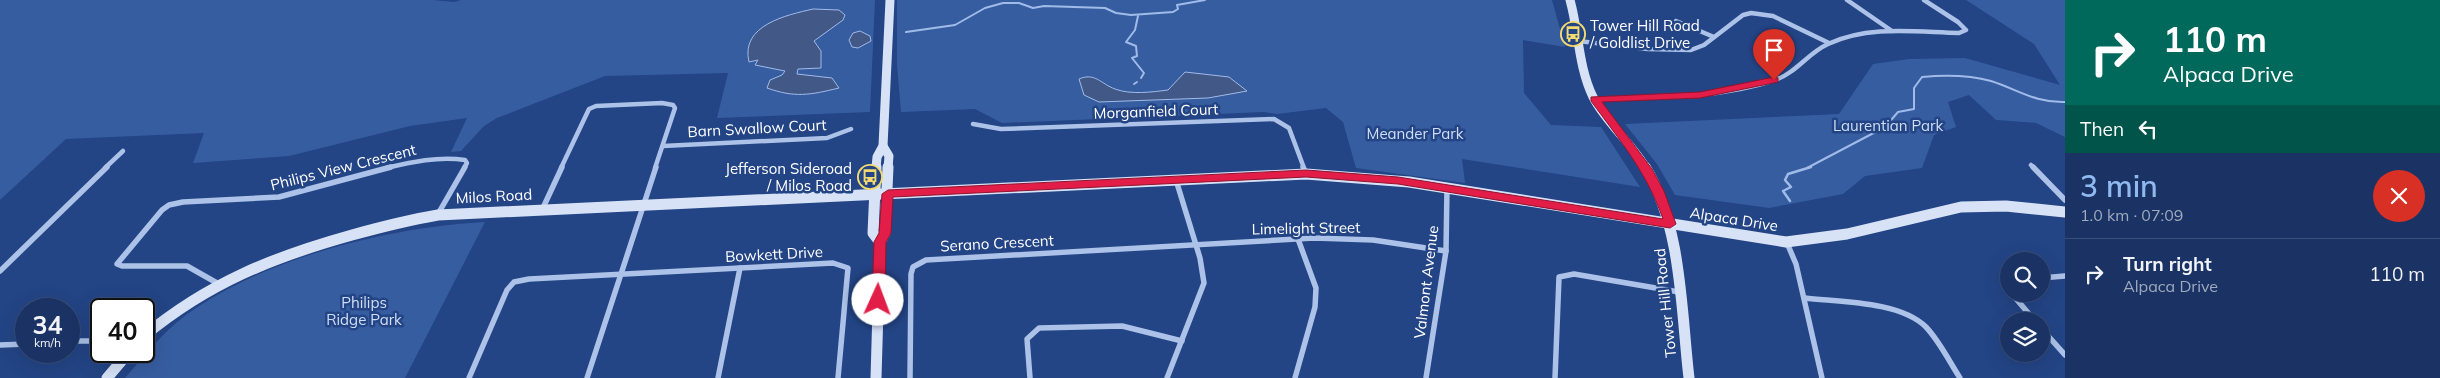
<!DOCTYPE html>
<html lang="en">
<head>
<meta charset="utf-8">
<style>
  :root { --surface:#1a3364; --page:#233b6a; --text:#f1f3f6; --muted:#9faabf; --line:#384e78; --accent:#90b9f0 }
  body { margin:0; font-family:Mulish,sans-serif; background:var(--page); color:var(--text); height:100vh; display:flex; flex-direction:column; font-size:19px; white-space:nowrap }
  * { box-sizing:border-box; margin:0 }
  p { font-size:16px; color:var(--muted) }
  .icon { flex:none; width:28px; height:28px; fill:none; stroke:currentColor; stroke-width:2; stroke-linecap:round; stroke-linejoin:round }
  .map { position:relative; flex:1; overflow:hidden }
  .side { display:flex; flex-direction:column; background:var(--surface); width:375px }
  .side>* { flex:none }
  .hud { background:#00695c; color:#fff; overflow:hidden }
  .controls { position:absolute; left:2000px; top:252px; display:grid; gap:10px }
  .controls a { display:grid; place-items:center; width:50px; height:50px; border-radius:50%; background:var(--surface); box-shadow:0 5px 20px #0002,0 0 0 1px var(--line); font-size:25px }
  .speed { position:absolute; left:15px; top:298px; display:flex; gap:10px; font-size:25px; font-weight:700; text-align:center }
  .speed>* { display:grid; place-content:center; width:65px; height:65px; border-radius:50%; background:var(--surface); box-shadow:0 5px 20px #0002,0 0 0 1px var(--line); line-height:1 }
  .speed small { font-size:12px; font-weight:400 }
  .speed .limit { border:2px solid #111; border-radius:8px; background:#fff; color:#111 }
  .pin { position:absolute; display:grid; place-items:center; width:42px; height:42px; color:#fff; margin:-51px -21px; border-radius:50% 50% 50% 0; rotate:-45deg; box-shadow:0 0 5px #0007 }
  .pin .icon { rotate:45deg }
  .me { position:absolute; width:55px; margin:-28px; rotate:2deg; stroke-linejoin:round; filter:drop-shadow(0 0 4px #0008) }
  .turn { display:flex; align-items:center; gap:18px; height:105px; padding:0 15px; font-size:22px }
  .turn .icon { width:65px; height:65px; stroke-width:2.5 }
  .turn b { display:block; font-size:35px; line-height:42px }
  .then { display:flex; align-items:center; height:48px; padding:0 15px; background:#0003; gap:10px; font-size:19px }
  .round { display:grid; place-items:center; flex:none; width:52px; height:52px; border-radius:26px; background:var(--page) }
  .head { display:flex; align-items:center; justify-content:space-between; height:85px; padding:0 15px }
  h1 { font-size:30px; font-weight:600; line-height:38px; color:var(--accent) }
  ul { padding:0; list-style:none }
  li { display:flex; align-items:center; gap:15px; height:70px; padding:0 15px; border-top:1px solid var(--line) }
  li div { flex:1 }
  li b { display:block; font-size:19px }
  li em { font-style:normal }
  main { display:flex; flex:1; min-height:0 }
  .map>svg:first-child { display:block }
  .green { fill:#375da1 }
  .water { fill:#425988; stroke:#a0bbe9 }
  .lines { fill:none; stroke-linecap:round; stroke-linejoin:round }
  .stream-far1 { stroke:#a0bbe9; stroke-width:2 }
  .stream { stroke:#a0bbe9; stroke-width:2.5 }
  .street-far1 { stroke:#acc2e8; stroke-width:4.5 }
  .street { stroke:#acc2e8; stroke-width:5.5 }
  .secondary-far1 { stroke:#d7e2f7; stroke-width:9 }
  .secondary { stroke:#d7e2f7; stroke-width:11 }
  .route { fill:#e11d48; stroke:#92132f }
  .labels { text-anchor:middle; dominant-baseline:central; stroke-width:5; stroke-linejoin:round; paint-order:stroke }
  .poi-label { font-size:15px; fill:#fff; stroke:#234485; text-anchor:start }
  .street-label { font-size:15px; fill:#fff; stroke:#234485 }
  .park-label { font-size:15px; fill:#d0def6; stroke:#234485 }
</style>
</head>
<body>
<main>
<div class="map">
<svg width="2065" height="378" viewBox="0 0 2065 378">
  <rect width="100%" height="100%" fill="#234485"/>
  <!-- green -->
  <g class="green">
    <path d="M0,0h433l21,2 7,-2h414l-5,112 -153,6 11,-45 -123,3 -108,42 -13,8 -23,25 -10,1 16,-34 -57,8 -121,30 -96,7 11,-30 -138,6 -66,61z"/>
    <path d="M897,0h655l13,47 -42,-7 1,53 27,32 50,2 39,60 -178,-28 3,24 -109,-15 -13,-46 -17,-14 -49,6 -13,-2 -262,11 -27,-14 -74,3 -4,-48z"/>
    <path d="M1966,0h99v137l-29,-14 -40,-3 -27,-25 -21,7 8,25 -22,8 -12,33 -57,8 -22,18 -74,14 -94,-13 -18,-31 -32,-40 214,-10 34,-50 36,-5 56,-1 95,27 -26,-41z"/>
    <path d="M485,222l-80,156h-280c19,-22 37,-45 61,-63 78,-57 203,-88 299,-93z"/>
  </g>
  <!-- water -->
  <g class="water">
    <path d="M813,9l26,1 6,5 -2,5 -29,21 7,10v17l-23,1 -1,5 35,4 7,10c-29,7 -44,10 -72,0l3,-8 12,-5 3,-4 -30,-6 3,-5 -9,2c-9,-37 38,-47 64,-53z"/>
    <path d="M860,31l10,5 1,5 -13,7 -6,-1 -3,-7 4,-7z"/>
    <path d="M1185,72l44,5 18,14 -39,7 -109,4 -15,-7 -5,-16c16,-7 22,5 36,10 16,6 37,3 53,1z"/>
  </g>
  <g class="lines">
    <!-- stream-far1 -->
    <g class="stream-far1">
      <path d="M1138,16l-3,14 -9,12 10,4 1,10 -5,2 12,15 -3,5"/>
      <path d="M906,32l49,-7 30,-17 18,-5h16l14,5 11,-2 61,2 11,5 15,2 42,-3 5,-3 -1,-4 28,-5"/>
      <path d="M1134,84l3,-2"/>
      <path d="M1807,168l78,-41 13,-15 16,-3v-21l8,-11c23,-2 47,-2 69,4 28,9 44,22 74,21"/>
    </g>
    <!-- stream -->
    <path class="stream" d="M1790,201l-7,-10 8,-4 -6,-7 3,-6 23,-7"/>
    <!-- street-far1 -->
    <g class="street-far1">
      <path d="M1847,0l45,31"/>
      <path d="M1676,21l38,16"/>
      <path d="M1578,41l70,8 43,1 13,-5 39,-30 8,-2 22,3 56,27"/>
      <path d="M1594,99c60,-2 123,0 181,-19 21,-7 33,-27 53,-36 41,-19 87,-12 131,-11l7,-3 -8,-8 -34,-22"/>
      <path d="M973,124l28,5 273,-10 15,9 15,40"/>
      <path d="M663,146l164,-8 24,-9"/>
      <path d="M2031,165l3,3"/>
      <path d="M105,168l18,-17"/>
      <path d="M386,168c26,-6 52,-12 79,-8l2,3 -3,5"/>
      <path d="M561,168l28,-59 7,-3 66,-3 11,2 2,3 -20,60"/>
    </g>
    <!-- street -->
    <g class="street">
      <path d="M1303,167l3,7"/>
      <path d="M2033,167l32,33"/>
      <path d="M542,210l20,-43"/>
      <path d="M438,214l27,-47"/>
      <path d="M1787,243l9,21 26,114"/>
      <path d="M0,271l107,-104"/>
      <path d="M2041,278l24,-2"/>
      <path d="M217,283l-30,-17h-65l-5,-2 45,-54 7,-5 14,-3 96,-5 112,-30"/>
      <path d="M2012,294l23,27"/>
      <path d="M1805,298c34,4 95,3 121,29 14,15 23,34 34,51"/>
      <path d="M2041,328l24,27"/>
      <path d="M69,341h32"/>
      <path d="M0,345l26,-1"/>
      <path d="M469,378l38,-88 7,-8 15,-3 304,-16 15,5 -10,110"/>
      <path d="M587,378l69,-211"/>
      <path d="M718,378l22,-110"/>
      <path d="M910,378l1,-104 2,-7 13,-7 388,-22 59,2 73,11"/>
      <path d="M1030,378l-3,-39 12,-11 83,-2 60,15"/>
      <path d="M1167,378l37,-95 -4,-25 -24,-78"/>
      <path d="M1295,378l20,-71 1,-19 -18,-49"/>
      <path d="M1426,378l20,-127 1,-63"/>
      <path d="M1555,378l4,-101 15,-3 105,18"/>
    </g>
    <!-- secondary-far1 -->
    <g class="secondary-far1">
      <path d="M1570,0c9,32 8,66 23,97 12,24 39,47 53,71"/>
      <path d="M883,146l6,10 -1,12"/>
      <path d="M876,168l1,-11 6,-11 7,-146"/>
    </g>
    <!-- secondary -->
    <g class="secondary">
      <path d="M876,167l-3,66 7,9"/>
      <path d="M1645,167c37,59 36,143 44,211"/>
      <path d="M144,336c64,-53 129,-79 208,-101 29,-8 57,-15 86,-20l868,-41 103,8 377,60 61,-8 114,-27 45,-1 59,6"/>
      <path d="M107,378l23,-27"/>
      <path d="M876,378l4,-136 5,-9 3,-66"/>
    </g>
  </g>
  <!-- route -->
  <path class="route" d="M1774,77l4,1v4l-78,16 -98,4 50,67 12,22 12,33 -6,4 -272,-44 -92,-7 -413,20 -2,36 -5,9 -1,58 -7,5 -6,-5 2,-58 5,-9 3,-39 6,-4 418,-20 92,7 265,42c-17,-48 -42,-77 -72,-118v-4l109,-5z"/>
  <!-- icons -->
  <defs>
    <symbol id="bus-ring" viewBox="-11 -11 22 22"><circle r="9.5" fill="#234485" stroke="#f3da6f" stroke-width="1.5"/><path d="M-5-6H5V4H4V6H2V4H-2V6H-4V4H-5ZM-3.5-4V0h7V-4ZM-3.5 1.2v1.5H-2V1.2ZM2 1.2v1.5H3.5V1.2Z" fill="#f3da6f"/></symbol>
  </defs>
  <g fill-rule="evenodd">
    <use href="#bus-ring" x="1559" y="20" width="28" height="28"/>
    <use href="#bus-ring" x="856" y="163" width="28" height="28"/>
  </g>
  <g class="labels">
    <!-- poi labels -->
    <g class="poi-label">
      <text x="1590" y="25">Tower Hill Road<tspan x="1590" dy="17">/ Goldlist Drive</tspan></text>
      <text x="852" y="168" text-anchor="end">Jefferson Sideroad<tspan x="852" dy="17">/ Milos Road</tspan></text>
    </g>
    <!-- street labels -->
    <g class="street-label">
      <text transform="translate(1156 111) rotate(-2)">Morganfield Court</text>
      <text transform="translate(757 128) rotate(-3)">Barn Swallow Court</text>
      <text transform="translate(343 167) rotate(-14)">Philips View Crescent</text>
      <text transform="translate(494 196) rotate(-3)">Milos Road</text>
      <text transform="translate(1734 219) rotate(9)">Alpaca Drive</text>
      <text transform="translate(1306 228) rotate(-1)">Limelight Street</text>
      <text transform="translate(997 243) rotate(-3)">Serano Crescent</text>
      <text transform="translate(774 254) rotate(-3)">Bowkett Drive</text>
      <text transform="translate(1426 282) rotate(-83)">Valmont Avenue</text>
      <text transform="translate(1665 303) rotate(-96)">Tower Hill Road</text>
    </g>
    <!-- park labels -->
    <g class="park-label">
      <text x="1888" y="125">Laurentian Park</text>
      <text x="1415" y="133">Meander Park</text>
      <text x="364" y="302">Philips<tspan x="364" dy="17">Ridge Park</tspan></text>
    </g>
  </g>
</svg>
<div class="controls">
<a><svg class="icon" aria-label="search" viewBox="0 0 24 24"><circle cx="10" cy="10" r="6"/><path d="M15 15l6 6"/></svg></a>
<a><svg class="icon" aria-label="layers" viewBox="0 0 24 24"><path d="M12 4l9 5-9 5-9-5zM3 14l9 5 9-5"/></svg></a>
</div>
<div class="speed"><div>34<small>km/h</small></div><div class="limit">40</div></div>
<div class="pin" style="left:1774px;top:80px;background:#d93025"><svg class="icon" aria-label="arrive" viewBox="0 0 24 24"><path d="M6 21V4h12l-3 4 3 4H6"/></svg></div>
<svg class="me" style="left:878px;top:300px" viewBox="-20 -20 40 40"><circle r="19" fill="#fff"/><path d="M0-13L10 11 0 6-10 11z" fill="#e11d48"/></svg>
</div>
<section class="side">
<div class="hud">
<div class="turn"><svg class="icon" aria-label="right" viewBox="0 0 24 24"><path d="M7 20v-9h11M14 6l5 5-5 5"/></svg><div><b>110 m</b>Alpaca Drive</div></div>
<div class="then">Then<svg class="icon" aria-label="left" viewBox="0 0 24 24"><path d="M17 20v-9H6M10 6l-5 5 5 5"/></svg></div>
</div>
<div class="head"><div><h1>3 min</h1><p>1.0 km · 07:09</p></div><a class="round" style="background:#d93025;color:#fff"><svg class="icon" aria-label="close" viewBox="0 0 24 24"><path d="M6 6l12 12M18 6L6 18"/></svg></a></div>
<ul>
<li><svg class="icon" aria-label="right" viewBox="0 0 24 24"><path d="M7 20v-9h11M14 6l5 5-5 5"/></svg><div><b>Turn right</b><p>Alpaca Drive</p></div><em>110 m</em></li>
</ul>
</section>
</main>
</body>
</html>
